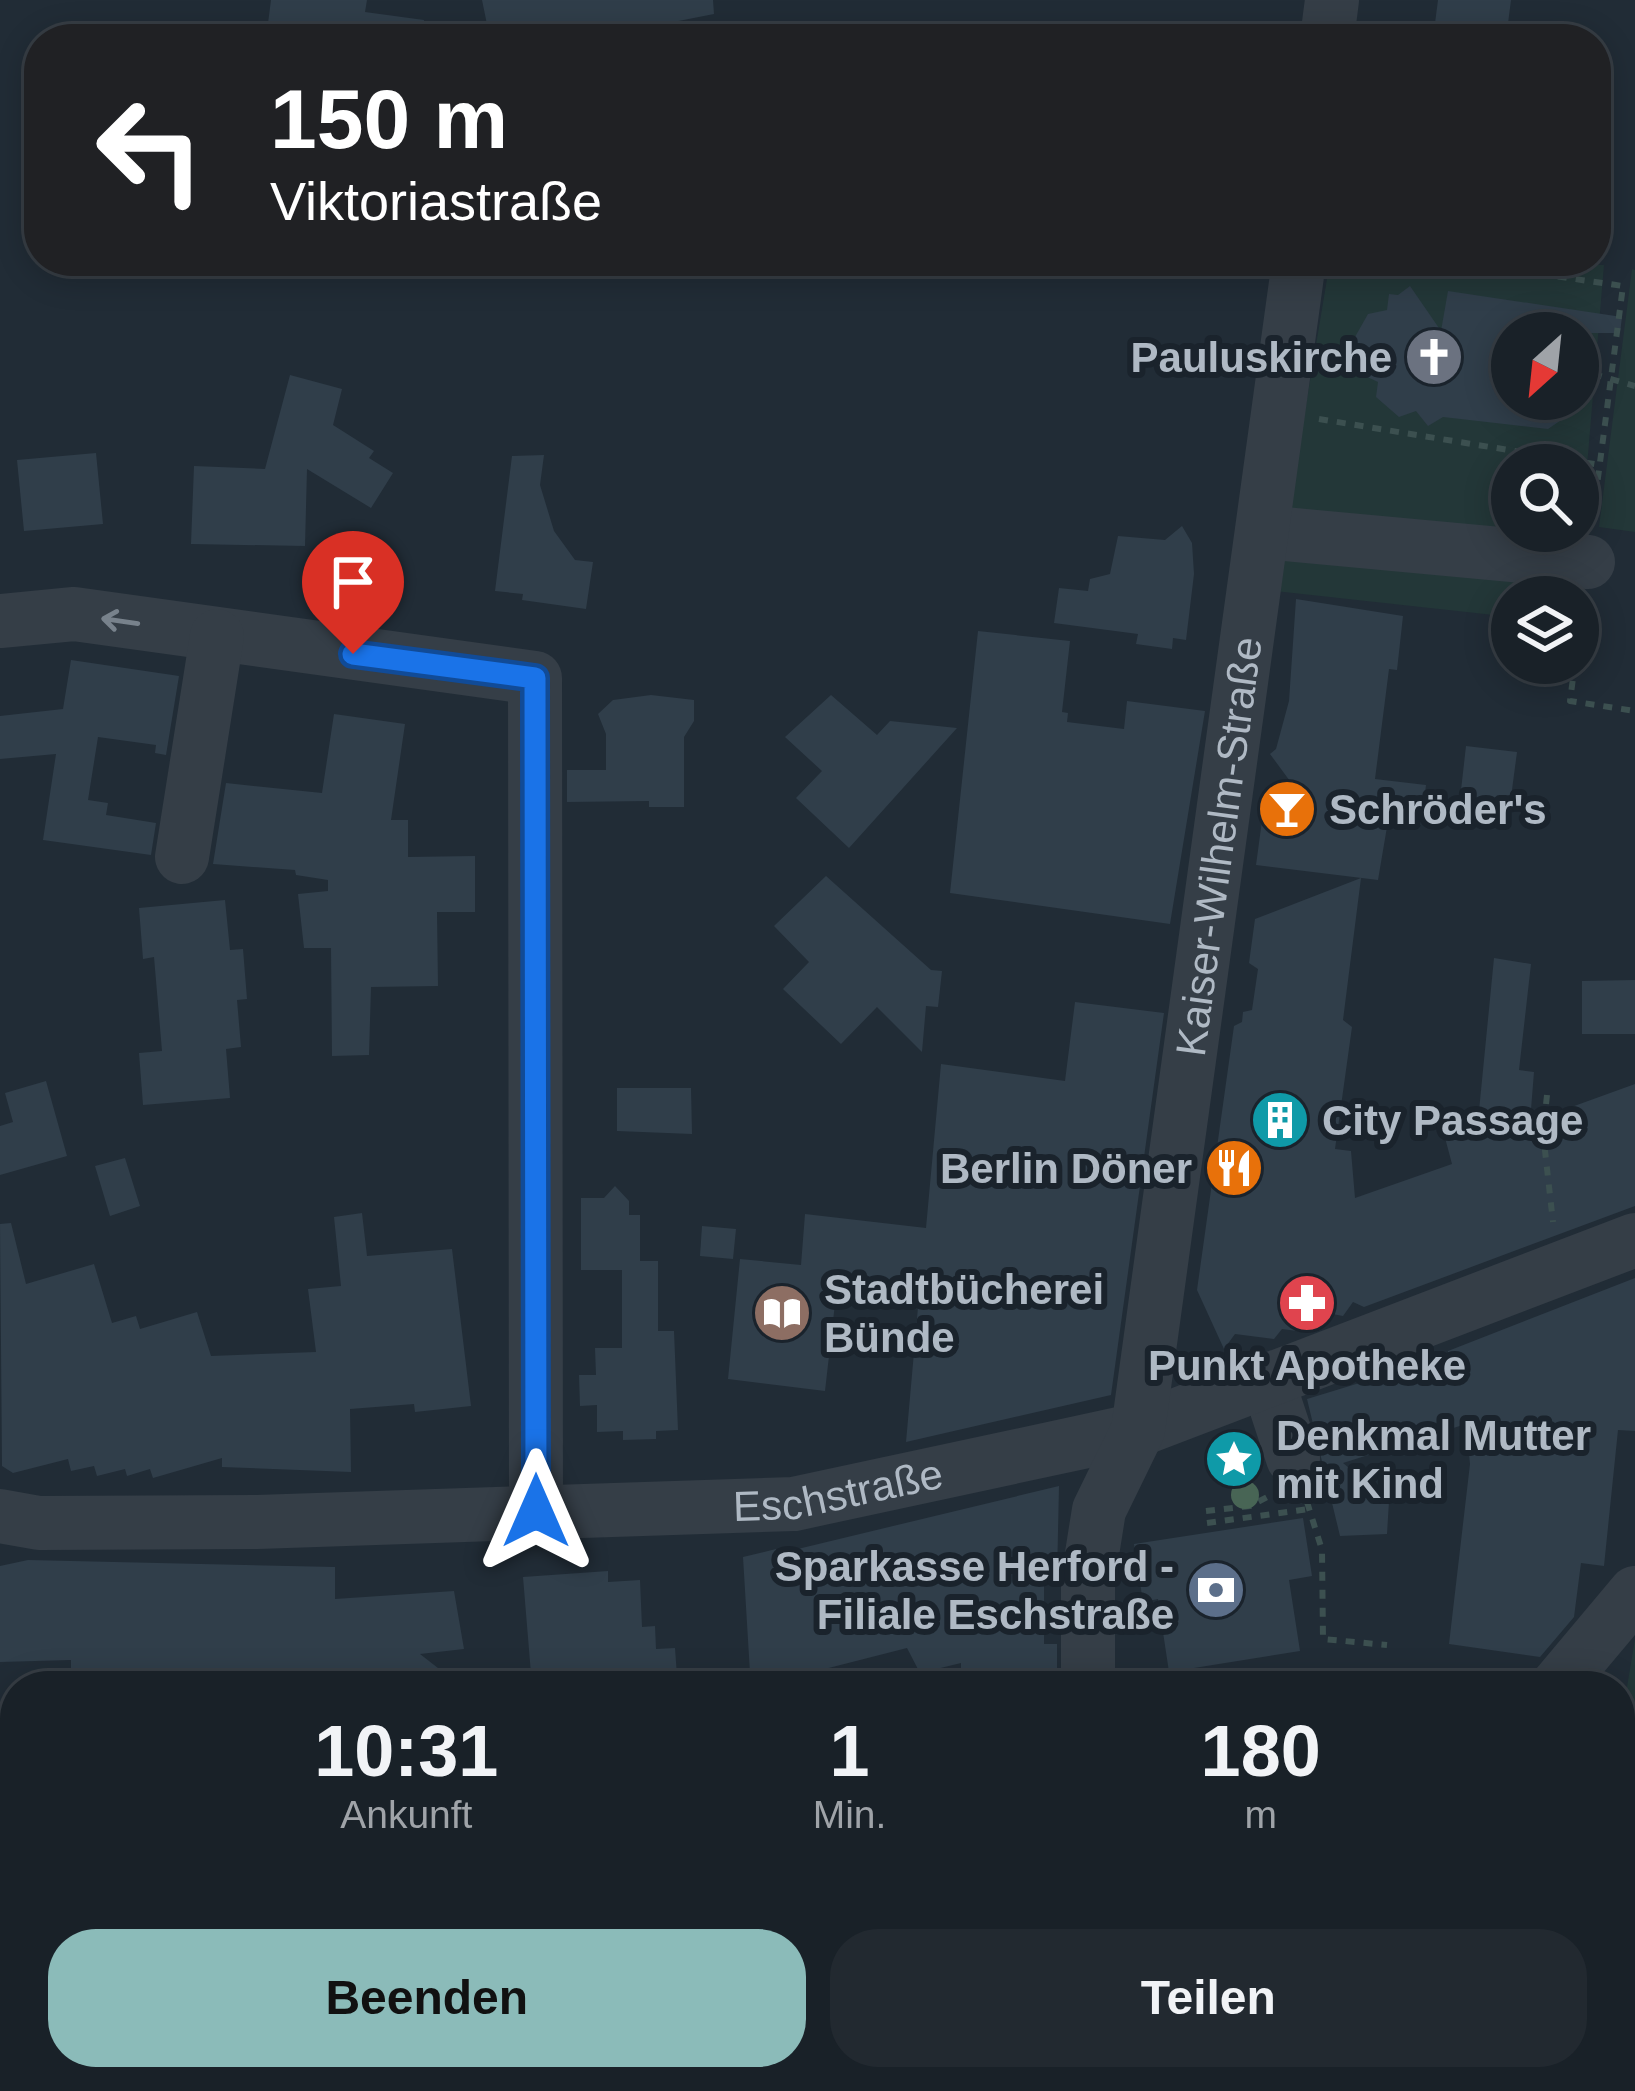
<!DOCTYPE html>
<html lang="de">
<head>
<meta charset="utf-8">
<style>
  :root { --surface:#192128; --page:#222930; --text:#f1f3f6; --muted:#9fa3a8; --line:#373e45; --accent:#8bbbb9 }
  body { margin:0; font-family:Helvetica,sans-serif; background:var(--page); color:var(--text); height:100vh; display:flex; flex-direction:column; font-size:45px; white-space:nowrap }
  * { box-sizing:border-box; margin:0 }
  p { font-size:39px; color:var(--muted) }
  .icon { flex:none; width:66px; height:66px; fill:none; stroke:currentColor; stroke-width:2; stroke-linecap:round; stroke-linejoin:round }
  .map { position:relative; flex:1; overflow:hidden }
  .sheet { position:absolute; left:0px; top:1671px; width:1635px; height:420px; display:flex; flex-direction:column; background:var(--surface); border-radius:48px 48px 0 0; box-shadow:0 6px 30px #0003,0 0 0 3px var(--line) }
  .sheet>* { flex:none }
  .banner { position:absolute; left:24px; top:24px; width:1587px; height:252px; border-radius:48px; box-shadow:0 6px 30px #0003,0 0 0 3px var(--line); background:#202124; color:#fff; overflow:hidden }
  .needle { width:78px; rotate:207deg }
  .controls { position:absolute; left:1491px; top:312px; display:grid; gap:24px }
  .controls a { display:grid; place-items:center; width:108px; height:108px; border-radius:50%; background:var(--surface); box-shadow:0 6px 30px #0003,0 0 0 3px var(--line); font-size:60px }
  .pin { position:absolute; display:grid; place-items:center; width:102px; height:102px; color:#fff; margin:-123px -51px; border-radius:50% 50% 50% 0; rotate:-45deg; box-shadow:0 0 12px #0007 }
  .pin .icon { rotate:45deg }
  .me { position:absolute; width:132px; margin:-66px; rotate:0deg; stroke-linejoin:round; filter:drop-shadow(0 0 9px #0008) }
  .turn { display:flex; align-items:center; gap:42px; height:252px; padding:0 48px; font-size:54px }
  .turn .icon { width:156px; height:156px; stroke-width:2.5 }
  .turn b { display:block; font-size:84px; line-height:102px }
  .eta { display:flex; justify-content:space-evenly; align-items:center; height:204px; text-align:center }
  .eta b { font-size:72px; font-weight:800; line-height:84px }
  .primary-button { display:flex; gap:24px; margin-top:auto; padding:24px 48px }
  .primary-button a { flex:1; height:138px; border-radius:48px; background:var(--accent); color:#111; font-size:48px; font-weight:800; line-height:138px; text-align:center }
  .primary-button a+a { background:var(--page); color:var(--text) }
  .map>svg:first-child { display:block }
  .green { fill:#233738; fill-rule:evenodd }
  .building { fill:#303e4a }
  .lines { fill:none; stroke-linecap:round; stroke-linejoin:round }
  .path { stroke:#3c5050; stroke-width:6; stroke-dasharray:9 9; stroke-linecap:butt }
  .minor { stroke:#353e47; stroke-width:54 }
  .tree { fill:#486555 }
  .oneway { stroke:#78828c }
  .route-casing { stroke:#114b97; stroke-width:30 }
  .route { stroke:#1a73e8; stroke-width:21 }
  .labels { text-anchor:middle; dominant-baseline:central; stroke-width:12; stroke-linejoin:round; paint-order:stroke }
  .poi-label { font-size:42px; font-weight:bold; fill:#afb9c4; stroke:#1a232c; text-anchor:start }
  .street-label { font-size:42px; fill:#afb9c4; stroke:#1a232c }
</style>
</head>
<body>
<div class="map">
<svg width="1635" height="2091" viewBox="0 0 1635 2091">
  <rect width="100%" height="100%" fill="#212c36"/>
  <!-- green -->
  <g class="green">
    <path d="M1330,261l274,4 -28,332h-64v20l-237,-26zM1512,333h66v66h-66zM1512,465h66v66h-66z"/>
    <path d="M1632,269l3,1v262l-36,-5z"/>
    <path d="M1635,1639v452h-139l2,-15h122v-347z"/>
  </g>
  <!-- building -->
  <g class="building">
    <path d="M271,0h96l-2,12 59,8 -1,19h-157z"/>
    <path d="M482,0h231l1,14 -66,13 2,12h-160z"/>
    <path d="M1438,0h73l-5,39h-73z"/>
    <path d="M1410,286l31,45 7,-40 174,26 -2,16h-108v66h80l-44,30 -105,-12 -15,9 -12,-15 -17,6 -23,-20 2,-15 -15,-7 -12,-31 17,-30 19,-4 2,-16 9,1z"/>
    <path d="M290,375l52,14 -9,36 41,26 -5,7 24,15 -22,35 -64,-39 -2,77 -114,-2 3,-78 71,3z"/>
    <path d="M96,453l7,71 -79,7 -7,-71z"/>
    <path d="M544,455l-4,30 14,46 21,29 18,2 -7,47 -64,-9 1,-6 -28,-3 17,-135z"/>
    <path d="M1182,526l10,17 2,31 -8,66 -13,-2 -1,11 -36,-5 2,-10 -84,-11 5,-35 29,3 2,-12 20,-5 8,-38 47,4z"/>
    <path d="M1296,599l107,17 -6,54 -8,-1 -14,110 51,6 -5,40 -33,-4 -10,59 -122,-15 8,-59 48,5 -42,-57 6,-5 13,-48z"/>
    <path d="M978,631l92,10 -8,71 6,1 -1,9 57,7 3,-28 78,10 -35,213 -220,-31z"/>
    <path d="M71,660l108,16 -13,79 -11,-2 1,-8 -58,-8 -10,63 20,3 -2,12 50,8 -5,32 -108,-15 13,-86 -56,5v-43l63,-7z"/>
    <path d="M651,695l43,5v21l-10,16v70h-35v-6l-82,1v-32h39v-36l-8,-20 15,-14z"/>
    <path d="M831,695l46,40 13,-14 67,7 -108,120 -53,-50 26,-27 -37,-34z"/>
    <path d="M334,714l71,10 -14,96h17v37l67,-1v56h-38l1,74 -67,1 -2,68 -37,1 -1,-108h-27l-6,-54 30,-3v-11l-32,-5 -1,-5 -82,-6 13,-81 96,10z"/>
    <path d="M1466,746l51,6 -7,53 -50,-6z"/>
    <path d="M826,876l105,94 11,1 -4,36 -12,-1 -4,46 -45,-45 -36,37 -58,-55 26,-27 -35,-36z"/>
    <path d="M1361,878l-18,142 9,7 -17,122 16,2 4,47 97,-34 -8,-30 34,-13 16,-163 37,6 -12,106 15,2 -4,50 105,-38v122l-271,101 -11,-5 -10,14 -16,-3 -7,10 -16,-2 -7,10 -15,-2 -8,10 -39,-5 -11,15 -27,-59 37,-264 8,-4 1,-10 9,-2 6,-41 -9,-6 6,-44z"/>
    <path d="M225,900l5,50 13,-1 4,50 -10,1 4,47 -15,2 4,49 -87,7 -4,-52 23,-2 -8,-94 -11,2 -4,-51z"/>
    <path d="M1635,980v54h-53v-53z"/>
    <path d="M1075,1002l89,11 -53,382 -205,47 13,-146 -82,-10 -12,105 -97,-12 12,-120 61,6 4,-51 121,14 15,-164 124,17z"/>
    <path d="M46,1081l21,75 -67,19v-49l13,-4 -8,-29z"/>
    <path d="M617,1088h74l1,46 -75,-3z"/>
    <path d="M125,1158l15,48 -30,10 -15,-50z"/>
    <path d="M615,1186l14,15v14h11v46h18v70h16l4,99 -22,1v8l-33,1v-9l-26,1v-27l-17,1 -1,-31h17l-1,-27h27v-78h-41v-72h23z"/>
    <path d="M362,1213l5,43 85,-7 19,157 -56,6 -1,-8 -64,5 1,63 -129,-5v-9l-69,20 -3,-9 -23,7 -2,-7 -28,7 -3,-10 -23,5 -3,-12 -55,14 -11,-7 -2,-242 11,-1 15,61 68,-20 18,59 24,-7 4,13 57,-17 14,44 105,-4 -8,-63 33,-3 -7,-69z"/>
    <path d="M702,1226l34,3 -3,30 -33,-3z"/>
    <path d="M1635,1278v153l-17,-1 -14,136 -23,-3 -7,54 -34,40 -91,-13 21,-180 -4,-40 -123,39 46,38 -2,33 -47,2 -33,-137 141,-43v-5z"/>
    <path d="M1059,1486l-2,92h-13v66h13v42h-96v-23l-41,10 -13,-25 -145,37 -1,-13 -11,1 -7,-116 33,-8 1,5z"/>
    <path d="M1303,1518l9,58 -23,4 11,71 -131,21 -11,-73 -15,3 -9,-58z"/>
    <path d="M28,1560l307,7v32l119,-8 10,58 -44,5 41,32h-83l-1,-14h-167v14h-139v-26l-71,2v-96z"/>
    <path d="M608,1571v11l32,-2 2,47 13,-1 1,23 19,-1 2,28 -51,5v5h-94l-9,-109z"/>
  </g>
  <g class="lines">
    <!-- path -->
    <g class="path">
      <path d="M1451,261l172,25 -30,230"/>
      <path d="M1593,374l42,12"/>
      <path d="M1319,419l281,46"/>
      <path d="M1578,638l4,-32"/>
      <path d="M1575,663l-5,38 65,10"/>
      <path d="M1547,1095l-4,38 10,89"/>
      <path d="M1307,1502l15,48 1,89 64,6"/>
      <path d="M1206,1511l44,-5 21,-11"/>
      <path d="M1207,1523l102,-14"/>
    </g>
    <!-- minor -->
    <g class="minor">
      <path d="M1327,39l5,-39"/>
      <path d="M1262,532l326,30"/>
      <path d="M0,621l74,-7 461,64 1,833"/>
      <path d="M182,857l35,-221"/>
      <path d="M1267,1379l26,79"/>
      <path id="s1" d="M0,1516l39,7 218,-1 537,-18 344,-74 497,-190"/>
      <path id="s2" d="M1088,1686v-107l11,-69 39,-80 161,-1169"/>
      <path d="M1557,1686l78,-93"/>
      <path d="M0,2024l15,9"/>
      <path d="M90,2076l25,15"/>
      <path d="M1086,2091v-15"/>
      <path d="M1475,2091l2,-15"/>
    </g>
  </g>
  <!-- trees -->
  <circle class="tree" cx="1245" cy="1495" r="14"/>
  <!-- one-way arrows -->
  <defs><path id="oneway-shaft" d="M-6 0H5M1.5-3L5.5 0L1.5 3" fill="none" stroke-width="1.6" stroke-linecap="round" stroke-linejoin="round" transform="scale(3)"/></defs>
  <use class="oneway" href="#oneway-shaft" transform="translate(120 621) rotate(-172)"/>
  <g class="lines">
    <defs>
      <path id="route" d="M353,654l182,24 1,833"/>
    </defs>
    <!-- route casing -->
    <use href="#route" class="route-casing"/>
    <!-- route -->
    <use href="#route" class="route"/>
  </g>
  <!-- icons -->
  <defs>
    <symbol id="church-disc" viewBox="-11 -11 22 22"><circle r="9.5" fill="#6b7280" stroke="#1a232c"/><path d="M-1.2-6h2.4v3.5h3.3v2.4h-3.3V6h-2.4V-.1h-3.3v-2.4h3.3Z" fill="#fff"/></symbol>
    <symbol id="bar-disc" viewBox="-11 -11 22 22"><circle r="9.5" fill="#e8710a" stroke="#1a232c"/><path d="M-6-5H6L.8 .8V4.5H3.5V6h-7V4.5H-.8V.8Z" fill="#fff"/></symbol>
    <symbol id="building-disc" viewBox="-11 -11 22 22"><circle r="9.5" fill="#0f9aa8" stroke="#1a232c"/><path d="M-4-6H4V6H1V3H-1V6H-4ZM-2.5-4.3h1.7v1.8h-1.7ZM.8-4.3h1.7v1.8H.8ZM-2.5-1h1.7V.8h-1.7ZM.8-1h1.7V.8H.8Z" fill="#fff"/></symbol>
    <symbol id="restaurant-disc" viewBox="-11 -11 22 22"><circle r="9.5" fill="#e8710a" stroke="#1a232c"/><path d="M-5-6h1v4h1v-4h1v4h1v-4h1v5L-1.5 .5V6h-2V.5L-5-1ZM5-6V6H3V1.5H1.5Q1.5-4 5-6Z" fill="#fff"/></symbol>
    <symbol id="pharmacy-disc" viewBox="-11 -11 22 22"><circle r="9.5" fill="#e0444e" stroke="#1a232c"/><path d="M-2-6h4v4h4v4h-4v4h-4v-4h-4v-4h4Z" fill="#fff"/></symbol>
    <symbol id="library-disc" viewBox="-11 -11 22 22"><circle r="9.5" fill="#8d6e63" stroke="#1a232c"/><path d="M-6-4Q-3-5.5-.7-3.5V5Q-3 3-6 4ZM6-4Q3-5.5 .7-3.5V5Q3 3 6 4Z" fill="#fff"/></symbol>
    <symbol id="sight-disc" viewBox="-11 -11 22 22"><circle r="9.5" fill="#0f9aa8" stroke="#1a232c"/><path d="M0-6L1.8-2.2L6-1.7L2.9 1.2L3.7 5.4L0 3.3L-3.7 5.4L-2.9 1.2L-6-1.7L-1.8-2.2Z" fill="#fff"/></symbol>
    <symbol id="bank-disc" viewBox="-11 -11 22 22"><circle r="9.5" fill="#5c6f8a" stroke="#1a232c"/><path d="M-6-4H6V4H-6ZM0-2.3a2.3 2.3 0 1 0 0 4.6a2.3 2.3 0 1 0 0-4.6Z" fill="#fff"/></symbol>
  </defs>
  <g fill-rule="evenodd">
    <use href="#church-disc" x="1401" y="324" width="66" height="66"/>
    <use href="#bar-disc" x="1254" y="776" width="66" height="66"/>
    <use href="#building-disc" x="1247" y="1087" width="66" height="66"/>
    <use href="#restaurant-disc" x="1201" y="1135" width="66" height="66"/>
    <use href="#pharmacy-disc" x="1274" y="1270" width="66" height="66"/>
    <use href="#library-disc" x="749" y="1280" width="66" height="66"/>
    <use href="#sight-disc" x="1201" y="1426" width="66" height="66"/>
    <use href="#bank-disc" x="1183" y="1557" width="66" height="66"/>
  </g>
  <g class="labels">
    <!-- poi labels -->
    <g class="poi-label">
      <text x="1392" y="357" text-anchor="end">Pauluskirche</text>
      <text x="1329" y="809">Schröder's</text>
      <text x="1322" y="1120">City Passage</text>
      <text x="1192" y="1168" text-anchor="end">Berlin Döner</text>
      <text x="824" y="1289">Stadtbücherei<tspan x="824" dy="48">Bünde</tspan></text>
      <text x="1307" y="1365" text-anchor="middle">Punkt Apotheke</text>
      <text x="1276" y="1435">Denkmal Mutter<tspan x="1276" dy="48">mit Kind</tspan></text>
      <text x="1174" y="1566" text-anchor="end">Sparkasse Herford -<tspan x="1174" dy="48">Filiale Eschstraße</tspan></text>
    </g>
    <!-- street labels -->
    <g class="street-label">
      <text stroke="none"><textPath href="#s2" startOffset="855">Kaiser-Wilhelm-Straße</textPath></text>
      <text stroke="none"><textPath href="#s1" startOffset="840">Eschstraße</textPath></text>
    </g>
  </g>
</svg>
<div class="controls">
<a><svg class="needle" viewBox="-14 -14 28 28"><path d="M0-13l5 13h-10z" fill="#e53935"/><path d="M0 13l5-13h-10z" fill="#9fa3a8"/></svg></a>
<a><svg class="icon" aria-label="search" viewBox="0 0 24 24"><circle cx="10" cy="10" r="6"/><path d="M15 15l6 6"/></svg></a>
<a><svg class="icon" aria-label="layers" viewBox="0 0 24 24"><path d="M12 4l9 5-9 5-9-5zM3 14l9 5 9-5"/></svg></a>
</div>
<div class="pin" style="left:353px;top:654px;background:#d93025"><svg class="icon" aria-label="arrive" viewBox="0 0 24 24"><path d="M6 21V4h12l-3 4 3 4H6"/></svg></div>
<svg class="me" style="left:536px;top:1511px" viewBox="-20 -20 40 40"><path d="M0-17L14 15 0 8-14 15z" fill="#1a73e8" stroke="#fff" stroke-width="4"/></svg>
<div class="banner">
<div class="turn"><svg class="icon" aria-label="left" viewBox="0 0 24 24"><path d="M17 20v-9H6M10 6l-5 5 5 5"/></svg><div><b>150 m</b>Viktoriastraße</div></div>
</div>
<section class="sheet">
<div class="eta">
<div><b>10:31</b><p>Ankunft</p></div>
<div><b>1</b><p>Min.</p></div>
<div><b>180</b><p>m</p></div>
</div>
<div class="primary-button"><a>Beenden</a><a>Teilen</a></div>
</section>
</div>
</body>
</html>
